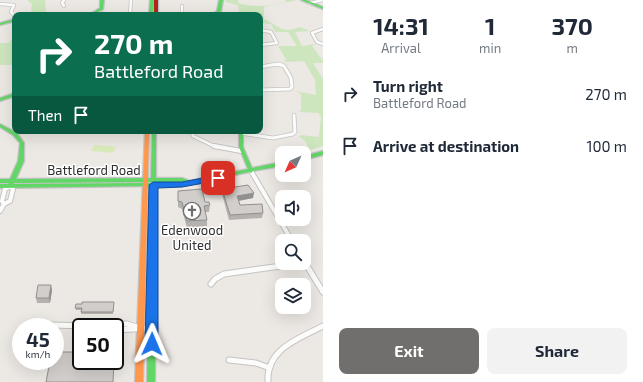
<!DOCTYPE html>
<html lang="en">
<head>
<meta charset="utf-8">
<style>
  :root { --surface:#fff; --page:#f2f2f3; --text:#1f2937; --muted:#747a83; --accent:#706f6e }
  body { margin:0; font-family:"Exo 2",sans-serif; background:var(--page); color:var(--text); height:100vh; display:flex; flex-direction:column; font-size:15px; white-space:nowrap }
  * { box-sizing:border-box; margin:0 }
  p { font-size:13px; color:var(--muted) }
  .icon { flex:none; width:22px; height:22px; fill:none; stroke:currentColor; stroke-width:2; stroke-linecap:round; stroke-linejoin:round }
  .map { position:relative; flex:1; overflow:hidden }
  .side { display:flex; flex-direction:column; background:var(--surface); width:320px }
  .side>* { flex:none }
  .hud { position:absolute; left:12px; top:12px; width:251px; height:122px; border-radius:8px; box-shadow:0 4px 16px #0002; background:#0b6e4f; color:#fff; overflow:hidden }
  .needle { width:26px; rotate:225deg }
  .tools { position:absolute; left:275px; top:146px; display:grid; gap:8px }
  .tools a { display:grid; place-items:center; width:36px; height:36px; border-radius:8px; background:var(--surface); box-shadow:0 4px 16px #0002; font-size:20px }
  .speed { position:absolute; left:12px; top:318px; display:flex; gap:8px; font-size:20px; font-weight:700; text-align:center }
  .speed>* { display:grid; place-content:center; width:52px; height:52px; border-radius:50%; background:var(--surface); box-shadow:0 4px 16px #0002; line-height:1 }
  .speed small { font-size:10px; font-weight:400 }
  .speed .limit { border:2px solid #111; border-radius:6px; background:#fff; color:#111 }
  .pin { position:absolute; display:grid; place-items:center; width:34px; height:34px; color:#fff; margin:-17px; border-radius:8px; box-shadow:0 2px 6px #0006 }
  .me { position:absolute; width:44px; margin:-22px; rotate:1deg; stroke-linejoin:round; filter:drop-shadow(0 0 3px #0008) }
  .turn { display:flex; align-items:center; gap:14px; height:84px; padding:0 16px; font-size:18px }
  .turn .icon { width:52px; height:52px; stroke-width:2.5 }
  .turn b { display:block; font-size:28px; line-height:34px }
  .then { display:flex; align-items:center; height:38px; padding:0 16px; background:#0003; gap:8px; font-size:15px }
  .eta { display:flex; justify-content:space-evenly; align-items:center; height:68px; text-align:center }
  .eta b { font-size:24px; font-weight:700; line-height:28px }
  .action { display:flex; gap:8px; margin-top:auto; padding:8px 16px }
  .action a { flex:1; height:46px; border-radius:8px; background:var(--accent); color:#fff; font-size:16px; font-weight:700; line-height:46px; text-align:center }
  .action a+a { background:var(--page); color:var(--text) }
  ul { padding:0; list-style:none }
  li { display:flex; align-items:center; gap:12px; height:52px; padding:0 16px }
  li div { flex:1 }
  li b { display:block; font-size:15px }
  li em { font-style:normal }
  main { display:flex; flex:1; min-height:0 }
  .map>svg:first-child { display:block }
  .green { fill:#cee6be }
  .pitch { fill:#d9eabb }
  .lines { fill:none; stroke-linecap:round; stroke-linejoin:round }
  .street-far3-casing { stroke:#c5c4c5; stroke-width:4 }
  .street-far2-casing { stroke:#c5c4c5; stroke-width:4.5 }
  .street-far1-casing { stroke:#c5c4c5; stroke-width:6 }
  .street-casing { stroke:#c5c4c5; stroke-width:7 }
  .fast-casing { stroke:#c5c4c5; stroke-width:2.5 }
  .slow-casing { stroke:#c5c4c5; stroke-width:2.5 }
  .jam-casing { stroke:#c5c4c5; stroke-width:2.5 }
  .street-far3 { stroke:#fcfcfb; stroke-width:2.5 }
  .street-far2 { stroke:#fcfcfb; stroke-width:3 }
  .street-far1 { stroke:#fcfcfb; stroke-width:4 }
  .street { stroke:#fcfcfb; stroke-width:5 }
  .fast { fill:#63d668; fill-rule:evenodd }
  .slow { fill:#ff974d; fill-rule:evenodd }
  .jam { fill:#b3261e; fill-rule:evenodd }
  .wall { fill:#b4b1af }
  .shaded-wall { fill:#92908e }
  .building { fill:#d1cecb; stroke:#92908e }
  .route { fill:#1a73e8; stroke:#114b97 }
  .labels { text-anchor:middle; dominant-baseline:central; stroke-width:3; stroke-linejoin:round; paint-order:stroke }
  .street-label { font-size:13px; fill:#2e2e2e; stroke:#fff }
  .poi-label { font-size:13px; fill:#2e2e2e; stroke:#fff }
</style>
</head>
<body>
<main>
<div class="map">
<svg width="323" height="382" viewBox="0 0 323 382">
  <rect width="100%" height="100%" fill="#ece8e4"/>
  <!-- green -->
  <g class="green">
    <path d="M27,0h18l1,11 -4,4h-9l-2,-5 1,-6z"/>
    <path d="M225,0h13v3c15,5 34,3 48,-1l-1,-2h12l-33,7v12l18,10 8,1 10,-3 10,4 -15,1 7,14 14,-2 -4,2 11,15v2h-10l10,16v67l-13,4 -5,-9 -6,-4 2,-2 18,2 2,-20 -3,-4 -19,-1 2,-2v-16l-6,-3 21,4 -1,-15 -11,-19 -20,1 2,-3 -8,-13h19l-9,-14h-13l-4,-8 -11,-1v-8h-23l2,-3 -1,-7 -13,-3z"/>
    <path d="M15,36v29h-15v-22h8z"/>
  </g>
  <!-- pitch -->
  <path class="pitch" d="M94,145l22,2 -3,6 -22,-2z"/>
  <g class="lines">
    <defs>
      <g id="street-far3">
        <path d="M64,0l-2,3 2,3"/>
        <path d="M310,3l13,-3"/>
        <path d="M0,4l14,1 -3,7 4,4"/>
        <path d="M182,6v9"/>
        <path d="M96,12l13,3"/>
        <path d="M130,15l1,-15"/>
        <path d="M323,29l-11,4 5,9 6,2"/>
        <path d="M260,30l11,2 6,11 -17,2"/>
        <path d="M271,65h11"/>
      </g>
      <g id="street-far2">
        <path d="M260,67l17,-3"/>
        <path d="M260,90l30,-1 2,-2 -1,-9 -7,-12 -5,-2"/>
        <path d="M192,131l1,5 23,11"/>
        <path d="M240,133l33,5 20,-4 2,-2 -1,-17"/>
      </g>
      <g id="street-far1">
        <path d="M214,146l27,5"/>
        <path d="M251,171l41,70"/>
        <path d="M10,186l3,3 -3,12 -6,3 -2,-3 3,-12z"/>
        <path d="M0,211l4,-7"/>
      </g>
      <g id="street">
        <path d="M304,261l19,31"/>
        <path d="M211,284l4,-5 9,-5 79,-11"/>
        <path d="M50,325l39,1 9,-3 29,1 13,4"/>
        <path d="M115,330l37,-2"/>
        <path d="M229,360l27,3 11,4"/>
        <path d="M268,382c-2,-33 30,-43 55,-56"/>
      </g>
      <g id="fast">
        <path d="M100,0h4l-1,9 -10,6h-4l11,-7z"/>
        <path d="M150,0h4l-1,15h-4z"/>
        <path d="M219,0h4l-2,11 -5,4h-4l5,-4z"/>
        <path d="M301,0h5l17,7v2z"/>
        <path d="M15,19v2l-15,4v-2z"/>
        <path d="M15,93v3l-15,5v-3z"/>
        <path d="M0,124l17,9 7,10v18l-8,18 135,-1 1,-47h4v47h26l8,3 58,-12 -9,-22v-16h4v16l9,21 30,-6v4l-29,5 -2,2 -2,-1 -67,14h-26l-1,196h-8l4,-196 -151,2v-4h8l1,-1h-9v-4h10l8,-18 2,-18 -7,-8 -13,-8zM151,182v1l-137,1v-1zM156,182h27l-27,1z"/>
        <path d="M323,151v4l-19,5v-4z"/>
      </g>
      <path id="slow" d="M145,131h4l-6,251h-8z"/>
      <rect id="jam" x="154" y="0" width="4" height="15"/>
    </defs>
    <!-- street-far3 casing -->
    <use href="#street-far3" class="street-far3-casing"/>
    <!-- street-far2 casing -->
    <use href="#street-far2" class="street-far2-casing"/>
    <!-- street-far1 casing -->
    <use href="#street-far1" class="street-far1-casing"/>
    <!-- street casing -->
    <use href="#street" class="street-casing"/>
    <!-- fast casing -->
    <use href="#fast" class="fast-casing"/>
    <!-- slow casing -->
    <use href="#slow" class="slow-casing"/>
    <!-- jam casing -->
    <use href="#jam" class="jam-casing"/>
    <!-- street-far3 -->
    <use href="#street-far3" class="street-far3"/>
    <!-- street-far2 -->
    <use href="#street-far2" class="street-far2"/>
    <!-- street-far1 -->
    <use href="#street-far1" class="street-far1"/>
    <!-- street -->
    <use href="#street" class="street"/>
    <!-- fast -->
    <use href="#fast" class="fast"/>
    <!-- slow -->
    <use href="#slow" class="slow"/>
    <!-- jam -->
    <use href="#jam" class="jam"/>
  </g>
  <!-- wall -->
  <g class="wall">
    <path d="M222,189l31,9 -14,3 1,4 23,8 -1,5 -33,2 -7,-26z"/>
    <path d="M178,191l27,11 5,3 -1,7h-4l2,8v6l-20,2 -5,-19 -4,-2z"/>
    <path d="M52,290l-2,13h-13l-1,-5z"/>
    <path d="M114,302l-1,12h-32v-4h-5l-1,-2z"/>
  </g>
  <!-- shaded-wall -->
  <g class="shaded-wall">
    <path d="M254,193l-1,5 -16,3v-5z"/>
    <path d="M51,285l1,5 -2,13 -1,-5z"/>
  </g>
  <!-- building -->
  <g class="building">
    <path d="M248,185l6,8 -17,3 3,9 22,-1 1,9 -33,2 -8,-26z"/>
    <path d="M202,189l3,13h4l1,3 -6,1 3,14 -20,1 -5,-19 -4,-1v-10z"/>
    <path d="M38,285h13l-2,13h-13z"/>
    <path d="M82,302h32l-1,10h-32l1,-4h-7l1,-4h6z"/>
    <path d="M55,352h26v9h33l-1,21h-67l4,-21h5z"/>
  </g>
  <!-- route -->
  <path class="route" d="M218,175l3,1v4l-39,7 -24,1v156l-2,4 -4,1 -5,-1 -2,-4 4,-159 4,-3h29z"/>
  <!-- icons -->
  <defs>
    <symbol id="church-ring" viewBox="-11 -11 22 22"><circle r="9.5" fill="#fff" stroke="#706f6e" stroke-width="1.5"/><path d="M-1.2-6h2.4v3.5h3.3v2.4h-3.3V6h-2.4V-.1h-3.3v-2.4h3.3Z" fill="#706f6e"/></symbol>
  </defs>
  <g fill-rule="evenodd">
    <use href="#church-ring" x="182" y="201" width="20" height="20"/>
  </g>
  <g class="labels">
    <!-- street labels -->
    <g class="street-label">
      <text x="94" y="170">Battleford Road</text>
    </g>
    <!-- poi labels -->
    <g class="poi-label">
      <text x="192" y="230">Edenwood<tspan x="192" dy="15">United</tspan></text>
    </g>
  </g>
</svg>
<div class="tools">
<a><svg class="needle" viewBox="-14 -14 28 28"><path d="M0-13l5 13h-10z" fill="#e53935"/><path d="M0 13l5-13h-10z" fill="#747a83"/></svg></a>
<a><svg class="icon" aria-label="sound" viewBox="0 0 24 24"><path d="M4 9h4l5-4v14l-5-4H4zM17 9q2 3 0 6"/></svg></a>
<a><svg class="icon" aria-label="search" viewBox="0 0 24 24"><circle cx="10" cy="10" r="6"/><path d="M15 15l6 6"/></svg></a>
<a><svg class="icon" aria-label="layers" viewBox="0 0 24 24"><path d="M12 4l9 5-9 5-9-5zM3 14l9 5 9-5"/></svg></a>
</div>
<div class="speed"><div>45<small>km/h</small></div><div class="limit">50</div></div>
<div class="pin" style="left:218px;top:178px;background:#d93025"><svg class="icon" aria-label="arrive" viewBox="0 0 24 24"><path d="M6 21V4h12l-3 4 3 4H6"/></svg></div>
<svg class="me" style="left:152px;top:344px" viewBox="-20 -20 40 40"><path d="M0-17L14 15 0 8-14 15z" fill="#1a73e8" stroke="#fff" stroke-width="4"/></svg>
<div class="hud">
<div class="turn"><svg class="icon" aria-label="right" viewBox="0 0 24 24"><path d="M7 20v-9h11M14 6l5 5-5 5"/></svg><div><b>270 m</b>Battleford Road</div></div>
<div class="then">Then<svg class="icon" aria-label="arrive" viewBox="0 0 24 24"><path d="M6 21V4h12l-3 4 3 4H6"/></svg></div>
</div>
</div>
<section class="side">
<div class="eta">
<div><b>14:31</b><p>Arrival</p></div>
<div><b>1</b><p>min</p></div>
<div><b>370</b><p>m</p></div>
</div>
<ul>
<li><svg class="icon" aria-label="right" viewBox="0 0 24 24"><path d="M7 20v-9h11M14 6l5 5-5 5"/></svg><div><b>Turn right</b><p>Battleford Road</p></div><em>270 m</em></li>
<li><svg class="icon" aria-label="arrive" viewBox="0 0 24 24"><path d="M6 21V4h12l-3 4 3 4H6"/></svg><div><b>Arrive at destination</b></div><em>100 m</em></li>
</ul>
<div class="action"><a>Exit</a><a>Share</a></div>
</section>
</main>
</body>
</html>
